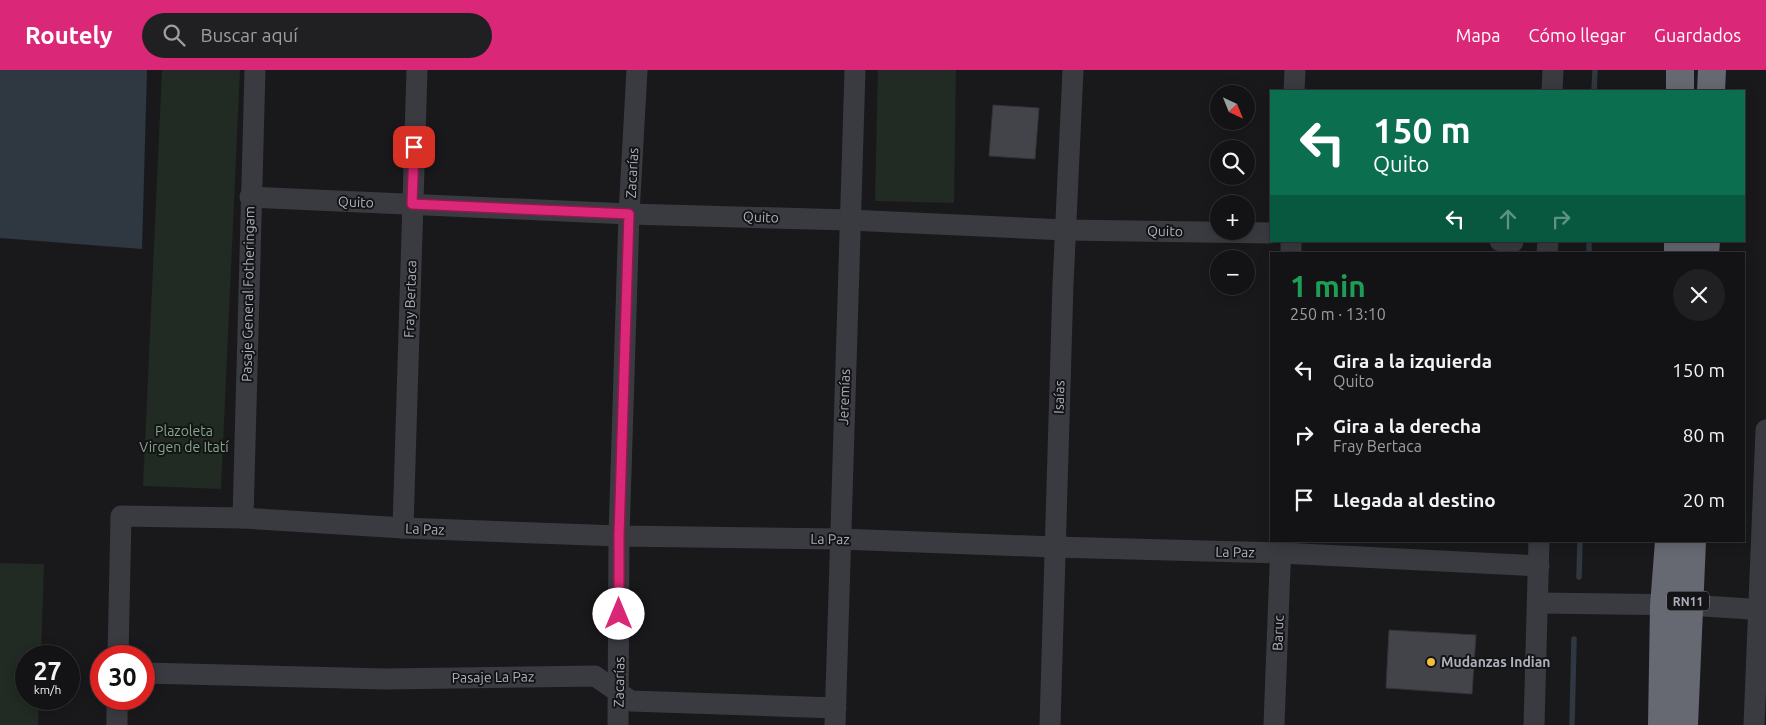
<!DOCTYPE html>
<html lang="es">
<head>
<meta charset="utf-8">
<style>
  :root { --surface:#131315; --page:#202022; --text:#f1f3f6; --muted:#9d9ea0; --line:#323234; --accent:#db2777 }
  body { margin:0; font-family:Ubuntu,sans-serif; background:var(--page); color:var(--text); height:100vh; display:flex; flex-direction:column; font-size:19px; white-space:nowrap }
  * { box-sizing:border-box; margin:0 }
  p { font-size:16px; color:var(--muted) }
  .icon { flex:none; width:28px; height:28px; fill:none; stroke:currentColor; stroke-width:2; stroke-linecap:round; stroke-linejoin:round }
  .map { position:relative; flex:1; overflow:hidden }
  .side { position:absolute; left:1270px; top:182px; width:475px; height:290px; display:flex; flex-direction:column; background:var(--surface); border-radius:0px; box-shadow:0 2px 12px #0003,0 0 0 1px var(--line) }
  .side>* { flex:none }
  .banner { position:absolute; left:1270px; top:20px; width:475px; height:152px; border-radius:0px; box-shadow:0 2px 12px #0003,0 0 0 1px var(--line); background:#0b6e4f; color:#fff; overflow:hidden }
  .needle { width:32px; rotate:137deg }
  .tools { position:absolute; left:1210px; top:15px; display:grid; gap:10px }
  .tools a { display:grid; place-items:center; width:45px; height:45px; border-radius:50%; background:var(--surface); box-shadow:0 2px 12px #0003,0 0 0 1px var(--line); font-size:25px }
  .speed { position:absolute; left:15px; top:575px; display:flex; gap:10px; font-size:25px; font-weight:700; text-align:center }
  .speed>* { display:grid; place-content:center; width:65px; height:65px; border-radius:50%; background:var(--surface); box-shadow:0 2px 12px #0003,0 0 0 1px var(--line); line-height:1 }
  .speed small { font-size:12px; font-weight:400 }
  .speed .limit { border:8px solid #d22; background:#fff; color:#111 }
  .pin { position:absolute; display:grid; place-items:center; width:42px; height:42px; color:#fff; margin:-21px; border-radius:10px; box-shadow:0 2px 8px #0006 }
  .me { position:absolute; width:55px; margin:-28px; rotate:0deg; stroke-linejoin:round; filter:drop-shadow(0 0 4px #0008) }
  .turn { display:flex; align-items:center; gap:18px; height:105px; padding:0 20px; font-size:22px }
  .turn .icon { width:65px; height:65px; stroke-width:2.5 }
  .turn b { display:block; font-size:35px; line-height:42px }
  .lanes { display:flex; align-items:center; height:48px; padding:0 20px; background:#0003; justify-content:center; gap:25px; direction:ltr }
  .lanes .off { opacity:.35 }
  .round { display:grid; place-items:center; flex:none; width:52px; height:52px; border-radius:26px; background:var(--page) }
  .overview { display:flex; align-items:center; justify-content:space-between; height:85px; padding:0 20px }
  h1 { font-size:30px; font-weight:600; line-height:38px; color:#1e9e55 }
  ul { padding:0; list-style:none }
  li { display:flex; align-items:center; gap:15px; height:65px; padding:0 20px }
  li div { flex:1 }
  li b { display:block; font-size:19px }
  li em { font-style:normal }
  header { display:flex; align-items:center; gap:30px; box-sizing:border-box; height:70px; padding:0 25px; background:var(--accent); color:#fff }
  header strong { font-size:24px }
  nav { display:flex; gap:28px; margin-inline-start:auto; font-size:18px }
  .search { width:350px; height:45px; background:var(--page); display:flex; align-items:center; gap:12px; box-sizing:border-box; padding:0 18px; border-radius:28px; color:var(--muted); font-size:19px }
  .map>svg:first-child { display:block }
  .green { fill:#212a23 }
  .water { fill:#2f3740 }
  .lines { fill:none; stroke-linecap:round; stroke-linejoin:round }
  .stream { stroke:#2f3740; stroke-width:5.5 }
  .building { fill:#434449; stroke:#343338 }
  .minor { stroke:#3a3b41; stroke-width:21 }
  .highway { stroke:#666972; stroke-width:28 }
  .route-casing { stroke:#8e194d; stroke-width:12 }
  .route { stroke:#db2777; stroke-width:9 }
  .poi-dot { fill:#f2be3b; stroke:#141417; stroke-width:2 }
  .labels { text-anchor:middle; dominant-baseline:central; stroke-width:4; stroke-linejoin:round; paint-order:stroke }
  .shield { fill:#141417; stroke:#7e818a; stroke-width:1 }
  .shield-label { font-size:12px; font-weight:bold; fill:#acb0bb }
  .street-label { font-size:14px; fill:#acb0bb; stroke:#141417 }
  .park-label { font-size:14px; fill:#83a687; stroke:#141417 }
  .poi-label { font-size:14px; font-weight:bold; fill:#acb0bb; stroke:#141417; text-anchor:start }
</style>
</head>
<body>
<header>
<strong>Routely</strong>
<div class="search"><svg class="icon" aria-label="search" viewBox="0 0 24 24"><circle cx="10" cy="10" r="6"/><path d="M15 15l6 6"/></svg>Buscar aquí</div>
<nav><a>Mapa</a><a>Cómo llegar</a><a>Guardados</a></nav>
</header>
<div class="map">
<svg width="1766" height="655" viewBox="0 0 1766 655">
  <rect width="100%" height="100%" fill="#19191c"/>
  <!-- green -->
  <g class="green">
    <path d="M162,0h78l-19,419 -78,-3z"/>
    <path d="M878,0h78l-2,133 -79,-2z"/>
    <path d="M0,493l44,1 -3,92h-15v43h13l-1,26h-38z"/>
  </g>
  <!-- water -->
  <path class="water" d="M0,0h147l-5,179 -142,-11z"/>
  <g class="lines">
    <!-- stream -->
    <g class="stream">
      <path d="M1594,21l1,-21"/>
      <path d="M1589,184v-13"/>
      <path d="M1579,507l1,-36"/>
      <path d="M1572,655l2,-86"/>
    </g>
  </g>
  <!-- building -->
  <g class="building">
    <path d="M993,35l46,3 -4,51 -46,-3z"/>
    <path d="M1389,560l87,5 -4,59 -86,-6z"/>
  </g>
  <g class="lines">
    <!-- minor -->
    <g class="minor">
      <path d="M1294,21l1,-21"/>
      <path d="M1552,21l1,-21"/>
      <path d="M250,127l379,17 220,6 216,10 206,3"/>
      <path d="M1500,171l13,1"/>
      <path d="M1291,184v-13"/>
      <path d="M1547,184l1,-13"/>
      <path d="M243,448l12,-448"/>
      <path d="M403,458l14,-458"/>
      <path d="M1539,533l149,2 78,5"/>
      <path d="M118,586l3,-140 122,2 160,10 216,8 221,3 214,8 227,6 258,13"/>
      <path d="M144,603l241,6 210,-3 36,25 205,7"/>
      <path d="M117,655v-26"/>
      <path d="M618,655l1,-189 10,-322 8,-144"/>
      <path d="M835,655l20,-655"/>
      <path d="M1050,655l13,-441 10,-214"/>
      <path d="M1274,655l7,-184"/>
      <path d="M1534,655l5,-184"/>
      <path d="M1754,655l12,-295"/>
    </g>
    <!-- highway -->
    <g class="highway">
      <path d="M1680,21v-21"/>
      <path d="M1711,21l1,-21"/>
      <path d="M1678,184v-13"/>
      <path d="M1705,184l1,-13"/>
      <path d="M1662,655l2,-119 5,-65"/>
      <path d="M1684,655l8,-184"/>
    </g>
  </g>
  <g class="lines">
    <defs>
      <path id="route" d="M414,77l-2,57 217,10 -10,322v78"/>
    </defs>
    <!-- route casing -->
    <use href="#route" class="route-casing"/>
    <!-- route -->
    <use href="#route" class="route"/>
  </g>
  <!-- markers -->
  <circle class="poi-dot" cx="1431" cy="592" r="5"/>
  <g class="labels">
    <!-- shield labels -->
    <rect class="shield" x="1667" y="521.5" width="42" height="19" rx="4"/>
    <g class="shield-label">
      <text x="1688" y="531">RN11</text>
    </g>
    <!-- street labels -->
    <g class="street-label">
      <text transform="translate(632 103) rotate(-87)">Zacarías</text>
      <text transform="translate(356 132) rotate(2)">Quito</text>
      <text transform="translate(761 147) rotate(2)">Quito</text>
      <text transform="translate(1165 161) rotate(1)">Quito</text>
      <text transform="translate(248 224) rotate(-89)">Pasaje General Fotheringam</text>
      <text transform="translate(410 229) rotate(-88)">Fray Bertaca</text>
      <text transform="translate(844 327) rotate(-88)">Jeremías</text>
      <text transform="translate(1059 327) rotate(-88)">Isaías</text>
      <text transform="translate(425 459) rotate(2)">La Paz</text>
      <text transform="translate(830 469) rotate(1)">La Paz</text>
      <text transform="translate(1235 482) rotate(1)">La Paz</text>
      <text transform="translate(1278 563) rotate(-88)">Baruc</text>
      <text transform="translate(493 607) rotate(-1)">Pasaje La Paz</text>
      <text transform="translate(619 612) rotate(-89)">Zacarías</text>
    </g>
    <!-- park labels -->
    <g class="park-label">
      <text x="184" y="361">Plazoleta<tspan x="184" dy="16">Virgen de Itatí</tspan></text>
    </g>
    <!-- poi labels -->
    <g class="poi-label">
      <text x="1441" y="592">Mudanzas Indian</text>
    </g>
  </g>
</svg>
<div class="tools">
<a><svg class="needle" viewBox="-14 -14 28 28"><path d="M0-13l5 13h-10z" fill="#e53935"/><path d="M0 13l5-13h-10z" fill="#9d9ea0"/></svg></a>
<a><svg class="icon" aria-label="search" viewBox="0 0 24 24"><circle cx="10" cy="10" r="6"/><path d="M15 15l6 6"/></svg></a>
<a>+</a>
<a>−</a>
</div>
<div class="speed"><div>27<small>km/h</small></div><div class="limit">30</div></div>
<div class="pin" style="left:414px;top:77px;background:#d93025"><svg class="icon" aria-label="arrive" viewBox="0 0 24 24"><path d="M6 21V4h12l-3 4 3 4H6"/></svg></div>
<svg class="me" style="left:619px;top:544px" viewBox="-20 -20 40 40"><circle r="19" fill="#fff"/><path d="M0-13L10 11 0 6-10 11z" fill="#db2777"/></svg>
<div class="banner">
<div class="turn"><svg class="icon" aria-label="left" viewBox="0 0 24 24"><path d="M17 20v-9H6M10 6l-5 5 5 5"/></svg><div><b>150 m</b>Quito</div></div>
<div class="lanes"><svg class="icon" aria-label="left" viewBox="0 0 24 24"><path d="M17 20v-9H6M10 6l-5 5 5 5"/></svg><svg class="icon off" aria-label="ahead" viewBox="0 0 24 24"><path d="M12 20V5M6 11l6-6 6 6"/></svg><svg class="icon off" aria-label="right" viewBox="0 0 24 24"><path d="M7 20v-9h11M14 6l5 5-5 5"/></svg></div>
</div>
<section class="side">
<div class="overview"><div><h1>1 min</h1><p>250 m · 13:10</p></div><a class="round"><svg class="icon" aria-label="close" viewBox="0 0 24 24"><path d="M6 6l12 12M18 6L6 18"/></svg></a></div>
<ul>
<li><svg class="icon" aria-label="left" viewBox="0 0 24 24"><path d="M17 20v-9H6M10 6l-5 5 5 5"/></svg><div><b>Gira a la izquierda</b><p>Quito</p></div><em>150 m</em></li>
<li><svg class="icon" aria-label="right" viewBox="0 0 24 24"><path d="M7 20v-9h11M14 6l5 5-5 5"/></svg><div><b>Gira a la derecha</b><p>Fray Bertaca</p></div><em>80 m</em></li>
<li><svg class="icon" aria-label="arrive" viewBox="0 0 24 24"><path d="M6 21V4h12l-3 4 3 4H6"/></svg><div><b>Llegada al destino</b></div><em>20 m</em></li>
</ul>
</section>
</div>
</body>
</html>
